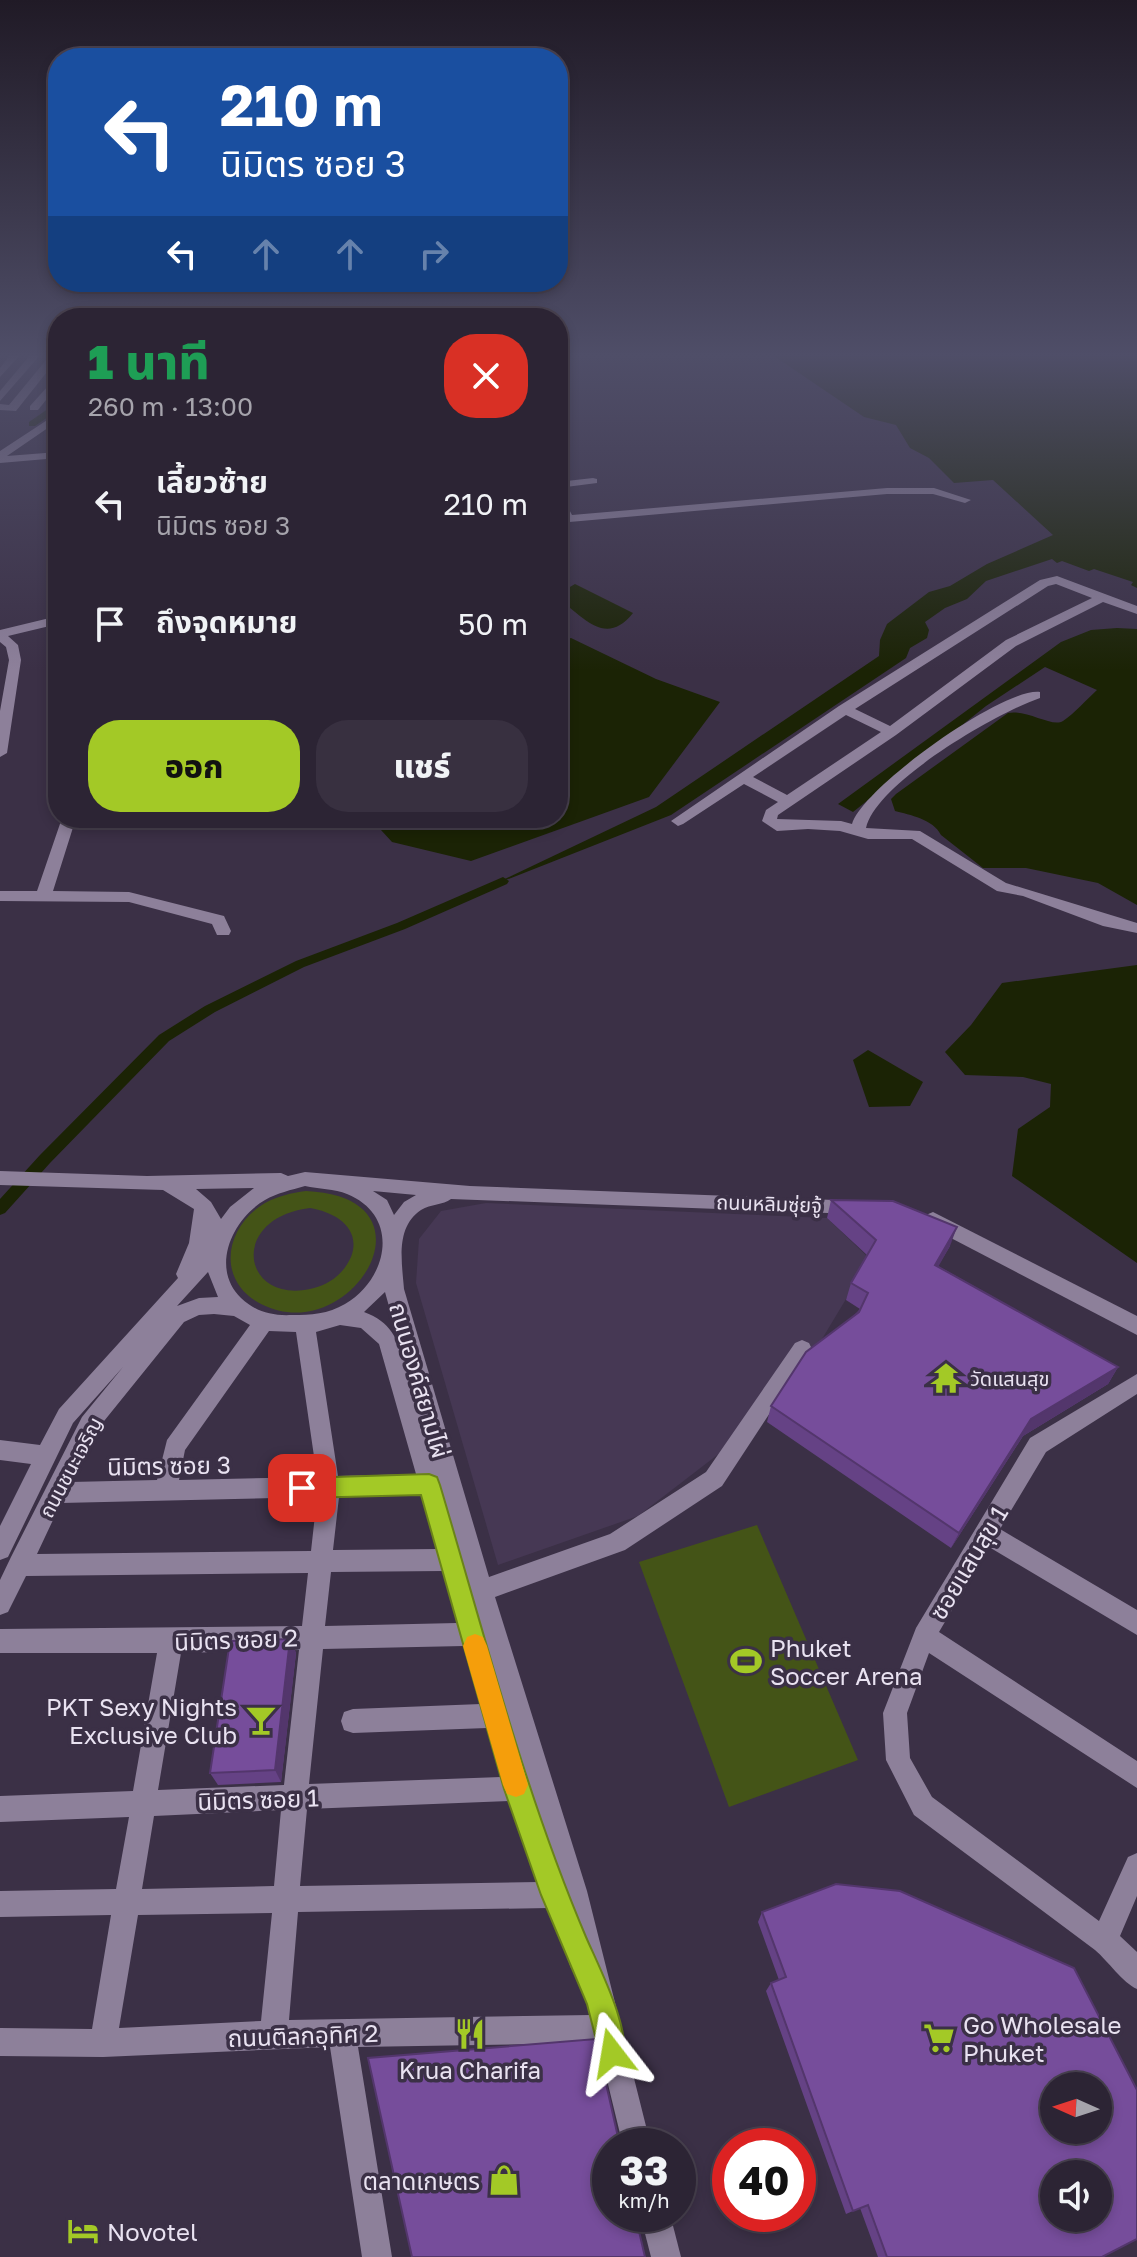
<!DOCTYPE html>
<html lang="th">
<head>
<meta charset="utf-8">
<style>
  :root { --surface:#2c2434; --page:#383040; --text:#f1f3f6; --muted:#a6a4ac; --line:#48414f; --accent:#a3c926 }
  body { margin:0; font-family:"Golos Text","Noto Sans Thai",sans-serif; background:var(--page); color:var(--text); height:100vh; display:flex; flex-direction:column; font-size:30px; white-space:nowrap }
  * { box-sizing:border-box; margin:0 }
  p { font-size:26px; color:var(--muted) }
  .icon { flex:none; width:44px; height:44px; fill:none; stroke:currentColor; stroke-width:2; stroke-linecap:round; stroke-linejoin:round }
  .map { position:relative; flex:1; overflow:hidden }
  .details { position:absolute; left:48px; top:308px; width:520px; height:520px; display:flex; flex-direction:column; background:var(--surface); border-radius:32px; box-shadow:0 4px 12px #0003,0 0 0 2px var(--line) }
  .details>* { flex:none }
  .hud { position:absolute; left:48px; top:48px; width:520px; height:244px; border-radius:32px; box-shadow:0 4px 12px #0003,0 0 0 2px var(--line); background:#1a4fa0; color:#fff; overflow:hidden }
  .needle { width:52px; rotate:273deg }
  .controls { position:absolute; left:1040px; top:2072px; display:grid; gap:16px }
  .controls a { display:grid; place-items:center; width:72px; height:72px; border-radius:50%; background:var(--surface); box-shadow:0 4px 12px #0003,0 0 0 2px var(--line); font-size:40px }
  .speed { position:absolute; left:592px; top:2128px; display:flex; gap:16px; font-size:40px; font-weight:700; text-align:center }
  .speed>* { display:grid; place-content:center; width:104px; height:104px; border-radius:50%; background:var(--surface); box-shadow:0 4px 12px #0003,0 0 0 2px var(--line); line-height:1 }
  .speed small { font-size:20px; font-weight:400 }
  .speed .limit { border:12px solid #d22; background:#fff; color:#111 }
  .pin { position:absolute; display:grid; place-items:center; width:68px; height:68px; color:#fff; margin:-34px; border-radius:16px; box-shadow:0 4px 12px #0006 }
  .me { position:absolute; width:88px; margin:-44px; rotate:346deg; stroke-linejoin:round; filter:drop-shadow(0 0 6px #0008) }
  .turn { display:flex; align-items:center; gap:28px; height:168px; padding:0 40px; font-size:36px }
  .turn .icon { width:104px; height:104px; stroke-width:2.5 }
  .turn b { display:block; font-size:56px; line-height:68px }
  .lanes { display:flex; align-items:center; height:76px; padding:0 40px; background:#0003; justify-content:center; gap:40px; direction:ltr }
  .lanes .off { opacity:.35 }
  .round { display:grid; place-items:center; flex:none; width:84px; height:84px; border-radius:32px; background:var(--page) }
  .overview { display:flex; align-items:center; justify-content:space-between; height:136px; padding:0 40px }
  h1 { font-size:48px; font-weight:800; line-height:60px; color:#1e9e55 }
  .primary-button { display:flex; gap:16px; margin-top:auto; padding:16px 40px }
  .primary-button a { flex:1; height:92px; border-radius:32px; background:var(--accent); color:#111; font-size:32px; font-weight:800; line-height:92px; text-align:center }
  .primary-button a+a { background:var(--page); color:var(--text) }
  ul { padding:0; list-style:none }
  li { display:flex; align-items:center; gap:24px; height:120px; padding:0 40px }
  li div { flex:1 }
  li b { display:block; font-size:30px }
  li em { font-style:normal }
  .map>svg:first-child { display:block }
  .built { fill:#463854 }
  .green { fill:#445417; fill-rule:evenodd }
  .water { fill:#1b2305 }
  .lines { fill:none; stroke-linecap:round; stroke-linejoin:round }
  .canal { fill:#1b2305; fill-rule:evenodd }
  .minor { fill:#8d809a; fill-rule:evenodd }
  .wall { fill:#654285 }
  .shaded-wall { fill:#53366c }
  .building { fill:#764d9b; stroke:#53366c; stroke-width:2; fill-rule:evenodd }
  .route { fill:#a3c926; stroke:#6a8319; stroke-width:2 }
  .slow { fill:#f59e0b }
  .labels { text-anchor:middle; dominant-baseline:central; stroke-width:7; stroke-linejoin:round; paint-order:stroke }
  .street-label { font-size:20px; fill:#e9e2f1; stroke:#3b3046 }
  .poi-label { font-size:20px; fill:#e9e2f1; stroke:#3b3046; text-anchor:start }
  .near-street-label { font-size:24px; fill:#e9e2f1; stroke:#3b3046 }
  .near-poi-label { font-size:24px; fill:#e9e2f1; stroke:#3b3046; text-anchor:start }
</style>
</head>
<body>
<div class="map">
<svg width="1137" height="2257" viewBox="0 0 1137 2257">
  <rect width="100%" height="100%" fill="#3b3046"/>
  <!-- built -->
  <path class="built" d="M486,1203l341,15 43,41 -51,85 -94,105 -87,67 -140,49 -82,-282 3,-44 22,-28z"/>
  <!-- green -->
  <g class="green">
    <path d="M306,1191c138,6 44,159 -45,113 -45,-23 -37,-77 4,-101 13,-7 26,-10 41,-12zM310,1208c25,4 52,20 41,49 -7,16 -21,27 -37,31 -72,19 -87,-70 -4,-80z"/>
    <path d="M757,1525l101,235 -129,47 -90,-245z"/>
  </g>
  <!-- water -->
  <g class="water">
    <path d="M771,354h366v234l-6,-3 2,-3 -39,-13 -5,2 -27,-10 -5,2 -5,-4 -66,22 -19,18 -22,9 -20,14 4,8 -2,8 -17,10 -4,10 -235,157 -183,72 168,-80 223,-151 1,-16 7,-16 42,-32 21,-6 37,-22 66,-29 -60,-55 -39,3 -25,-25 -19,-10 -14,-23 -32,-8z"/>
    <path d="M575,584l58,29c-27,34 -49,5 -75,-15v-4z"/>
    <path d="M1117,628l20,1v276l-39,-22 -72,-15h-43l-42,-33c-8,-16 -31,-20 -46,-24l-4,-12 5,-5 112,-81c19,-4 44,15 55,8 12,-8 23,-21 34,-31l-52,-23 -59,39 -133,106 -15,-8 223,-162 30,-12z"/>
    <path d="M571,638l85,41 64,23 -71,95 -178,64 -79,-19 -22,-24h188v-176z"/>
    <path d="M1137,965v298l-125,-87 6,-47 32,-22 1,-23 -28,-7 -58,-2 -20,-23 26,-27 31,-42z"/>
    <path d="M868,1050l55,32 -13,24 -41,1 -16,-47z"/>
  </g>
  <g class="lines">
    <!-- canal -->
    <g class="canal">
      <path d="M55,404h3v6l-23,16h-6v-4z"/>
      <path d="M503,877l6,4 -2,3 -102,45 -101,38 -89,45 -46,29 -119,122 -45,50 -5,2v-16l40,-44 119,-120 46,-29 91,-45 101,-38z"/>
    </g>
    <!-- minor -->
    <g class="minor">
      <path d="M11,354h10l-21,23v-9z"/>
      <path d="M31,354h10l-41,47v-10z"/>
      <path d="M51,354h7v4l-42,53 -16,-1v-6l9,1z"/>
      <path d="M58,375v10l-20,25h-8v-4z"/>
      <path d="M58,413v8l-51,35 51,-4v6l-58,5v-12z"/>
      <path d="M593,478l4,1v4l-39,5v-6z"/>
      <path d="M887,488h47l37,12 -6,3 -32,-9h-46l-329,29v-6l3,-1 -3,-7v-14l4,1 10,19z"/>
      <path d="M1057,576l80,30v8l-34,-12 -87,44 -120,89 -118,80 -1,4 64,2 11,3c10,-36 151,-137 188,-132v6c-44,15 -164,85 -174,130l54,3 86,52 131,40v10l-34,-7 -80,-30 -26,-5 -85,-52h-44l-28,-8 -32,-2 -31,2 -15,-10 4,-11 12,-8 -34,-18 -61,40 -5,2 -7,-5 168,-115 201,-126zM1056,584l36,14 -86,42 -116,86 -35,-17 193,-123zM846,715l35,17 -94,63 -34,-18z"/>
      <path d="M58,616v8l-50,12 10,9 3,15 -14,93 -7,4v-46l9,-51 -3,-13 -6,-5v-12z"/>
      <path d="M62,818h14l-23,73 76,1 95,24 7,15 -2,4h-12l-5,-11 -83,-22 -129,-1v-10h37z"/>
      <path d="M285,818h14v2l-7,5 -5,-2z"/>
      <path d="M0,1171l147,5 134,-3 7,3 17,-4 165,14 391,15 2,5 -2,5 -7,3 -403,-15c-8,6 -20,5 -30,11 -26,17 -19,53 -17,79l85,288 121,-43 96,-62 89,-129 7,-3 7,3 3,6 -90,137 -97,64 -130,47 92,294 64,255h-28l-25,-103 -240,4 34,210h-30l-32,-210 -227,10 -103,-1v-28l92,1 19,-114 -111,2v-26l116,-2 13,-72 -129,5v-26l133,-5 24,-138h-157v-24l302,-3 6,-53 -282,3 -18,36 -8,3v-35l11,-23 71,-140 41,-50 -50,56 -65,134 -8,3v-34l31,-62 -31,-4v-20l40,5 19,-36 119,-131 -2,-4 13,-31 5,-34 -31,-19 -163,-5zM305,1186c13,3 30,3 42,8 54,22 41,85 -2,110 -17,10 -34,11 -53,11 -20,1 -36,-3 -51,-17 -31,-30 -9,-79 24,-98 12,-7 26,-10 40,-14zM254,1188l-24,19 -9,12 -10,-17 -15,-13zM373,1191l43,4 -12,7 -10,13 -7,-15zM208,1272l10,25 -19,1 -22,8zM385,1292l20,72c-8,-26 -14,-42 -41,-52zM214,1314l20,2 16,9 -83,115 -10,40 -86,2 25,-51 88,-109 15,-7zM340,1325l21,3 18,16 37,130 -78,2 -22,-144zM269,1331l27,1 21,145 -138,3 6,-30zM421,1495l16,54 -104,1 6,-53zM317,1497l-6,54 -274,3 24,-51zM443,1571l14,52 -132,3 6,-54zM464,1646l17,58 -128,5 -9,3 -3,9 3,9 9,3 134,-5 14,49 -192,7 14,-135zM299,1650l-15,135 -126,5 23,-137zM509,1801l30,81 -239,4 7,-77zM281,1810l-7,76 -132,3 12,-73zM549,1908l22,60 9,3 11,44 -302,5 9,-108zM272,1913l-11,108 -142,7 19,-113z"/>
      <path d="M933,1212l204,104v19l-211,-110 -2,-5 2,-5z"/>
      <path d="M1137,1374v20l-91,58 -46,77 137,81v25l-148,-88 -50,85 198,129v27l-208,-135 -22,60 3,45 22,39 167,124 29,-64 9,-4v43l-17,40 17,16v37c-14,-6 -29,-28 -42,-39l-181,-135 -28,-55 -3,-47 33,-85 114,-190z"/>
      <path d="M640,2214h30l11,43h-30z"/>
    </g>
  </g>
  <!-- wall -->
  <g class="wall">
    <path d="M831,1200l119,46 -12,20 180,101 -10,17 -85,52 -72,112 -184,-126 4,-16 89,-97 -14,-9 5,-17 16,-28 -40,-37z"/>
    <path d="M290,1639l6,14 -15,129 -63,3 -8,-12z"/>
    <path d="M762,1912l340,345h-224l-18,-49 -14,6 -80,-223 5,-8 8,-3 -21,-58z"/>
  </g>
  <!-- shaded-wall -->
  <g class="shaded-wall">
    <path d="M957,1227l-7,19 -21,37 6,-18z"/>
    <path d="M1118,1367l-10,17 -85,52 -72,112 8,-15 72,-114z"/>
    <path d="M290,1639l6,14 -15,129 -6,-12z"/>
  </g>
  <!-- building -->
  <g class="building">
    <path d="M831,1200l62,1 64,26 -22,38 183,102 -87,52 -72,114 -188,-127 35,-54 53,-40 9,-19 -17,-10 25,-43z"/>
    <path d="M290,1639l-15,131 -65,3 20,-132z"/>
    <path d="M836,1884l64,7 174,77 63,122v149l-35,18h-215l-19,-52 -15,6 -82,-228 15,-6 -24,-65zM1054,2086h44v44h-44zM1054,2174h44v44h-44z"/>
    <path d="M596,2039l24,107h-10v68h25l10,43h-233l-44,-199z"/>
  </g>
  <!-- sky -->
  <linearGradient id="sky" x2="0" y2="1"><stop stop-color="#201a26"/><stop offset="0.53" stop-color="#4f4e68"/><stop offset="1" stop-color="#4f4e68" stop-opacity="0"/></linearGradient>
  <rect width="1137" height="670" fill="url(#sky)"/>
  <!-- route -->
  <path class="route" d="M429,1474l8,3 3,8c45,151 84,306 146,452 12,28 48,97 36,126l-10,4 -10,-4 -15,-59 -46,-109 -37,-106 -83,-294 -119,3 -8,-3 -3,-7 3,-7 8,-3z"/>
  <!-- slow -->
  <path class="slow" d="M475,1634l8,3 4,9 41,139 -4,9 -8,3 -9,-3 -4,-9 -40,-139 4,-9z"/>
  <!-- icons -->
  <defs>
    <symbol id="temple-bare" viewBox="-9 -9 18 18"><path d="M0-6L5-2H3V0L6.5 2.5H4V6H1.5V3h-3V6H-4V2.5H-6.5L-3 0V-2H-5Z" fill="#a3c926" stroke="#3b3046" stroke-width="2.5" paint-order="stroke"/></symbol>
    <symbol id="stadium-bare" viewBox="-9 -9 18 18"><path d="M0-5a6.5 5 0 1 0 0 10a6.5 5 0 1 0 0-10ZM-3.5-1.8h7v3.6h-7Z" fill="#a3c926" stroke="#3b3046" stroke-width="2.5" paint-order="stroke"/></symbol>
    <symbol id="bar-bare" viewBox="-9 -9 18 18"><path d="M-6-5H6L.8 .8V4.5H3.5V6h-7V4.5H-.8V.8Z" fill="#a3c926" stroke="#3b3046" stroke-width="2.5" paint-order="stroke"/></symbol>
    <symbol id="restaurant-bare" viewBox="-9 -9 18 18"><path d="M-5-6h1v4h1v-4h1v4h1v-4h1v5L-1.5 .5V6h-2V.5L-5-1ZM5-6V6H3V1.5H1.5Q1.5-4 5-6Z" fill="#a3c926" stroke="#3b3046" stroke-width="2.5" paint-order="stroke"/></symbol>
    <symbol id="supermarket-bare" viewBox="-9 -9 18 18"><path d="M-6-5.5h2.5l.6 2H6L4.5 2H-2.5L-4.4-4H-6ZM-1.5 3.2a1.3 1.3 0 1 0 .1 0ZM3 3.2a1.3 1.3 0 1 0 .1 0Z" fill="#a3c926" stroke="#3b3046" stroke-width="2.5" paint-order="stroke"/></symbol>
    <symbol id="shop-bare" viewBox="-9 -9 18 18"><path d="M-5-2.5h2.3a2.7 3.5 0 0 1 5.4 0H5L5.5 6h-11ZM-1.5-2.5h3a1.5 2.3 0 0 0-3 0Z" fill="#a3c926" stroke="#3b3046" stroke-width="2.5" paint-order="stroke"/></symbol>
    <symbol id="hotel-bare" viewBox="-9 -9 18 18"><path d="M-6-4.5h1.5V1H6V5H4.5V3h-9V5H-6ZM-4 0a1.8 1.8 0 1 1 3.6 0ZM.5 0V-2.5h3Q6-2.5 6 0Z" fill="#a3c926" stroke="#3b3046" stroke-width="2.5" paint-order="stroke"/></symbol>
  </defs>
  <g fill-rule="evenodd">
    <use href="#temple-bare" x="924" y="1356" width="44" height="44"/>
    <use href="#stadium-bare" x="724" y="1639" width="44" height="44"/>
    <use href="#bar-bare" x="239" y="1698" width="44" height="44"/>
    <use href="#restaurant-bare" x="448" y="2012" width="44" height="44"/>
    <use href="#supermarket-bare" x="917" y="2016" width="44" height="44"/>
    <use href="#shop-bare" x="482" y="2158" width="44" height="44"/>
    <use href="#hotel-bare" x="61" y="2209" width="44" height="44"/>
  </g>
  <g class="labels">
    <!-- street labels -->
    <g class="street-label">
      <text transform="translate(769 1203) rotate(2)">ถนนหลิมซุ่ยจู้</text>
      <text transform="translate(70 1467) rotate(-62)">ถนนชนะเจริญ</text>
    </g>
    <!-- poi labels -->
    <g class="poi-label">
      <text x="970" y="1378">วัดแสนสุข</text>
    </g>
    <!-- near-street labels -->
    <g class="near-street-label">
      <text transform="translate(420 1380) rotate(74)">ถนนองค์สยามไผ่</text>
      <text transform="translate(169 1465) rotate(-1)">นิมิตร ซอย 3</text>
      <text transform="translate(968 1562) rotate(-59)">ซอยแสนสุข 1</text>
      <text transform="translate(236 1639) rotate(-2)">นิมิตร ซอย 2</text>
      <text transform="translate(258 1799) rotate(-2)">นิมิตร ซอย 1</text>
      <text transform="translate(303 2035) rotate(-2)">ถนนติลกอุทิศ 2</text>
    </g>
    <!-- near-poi labels -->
    <g class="near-poi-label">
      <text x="770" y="1647">Phuket<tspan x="770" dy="28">Soccer Arena</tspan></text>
      <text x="237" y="1706" text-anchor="end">PKT Sexy Nights<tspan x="237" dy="28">Exclusive Club</tspan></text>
      <text x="963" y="2024">Go Wholesale<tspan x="963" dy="28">Phuket</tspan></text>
      <text x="470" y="2069" text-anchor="middle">Krua Charifa</text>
      <text x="480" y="2180" text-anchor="end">ตลาดเกษตร</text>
      <text x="107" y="2231">Novotel</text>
    </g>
  </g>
</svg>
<div class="controls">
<a><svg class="needle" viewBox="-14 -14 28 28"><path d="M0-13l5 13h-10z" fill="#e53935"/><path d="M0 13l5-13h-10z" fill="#a6a4ac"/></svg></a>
<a><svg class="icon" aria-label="sound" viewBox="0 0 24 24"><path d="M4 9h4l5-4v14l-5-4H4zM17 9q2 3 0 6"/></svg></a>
</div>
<div class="speed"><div>33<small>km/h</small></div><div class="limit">40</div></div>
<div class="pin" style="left:302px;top:1488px;background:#d93025"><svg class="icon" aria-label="arrive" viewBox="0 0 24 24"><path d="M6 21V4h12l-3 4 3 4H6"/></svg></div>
<svg class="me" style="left:612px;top:2053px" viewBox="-20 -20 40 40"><path d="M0-17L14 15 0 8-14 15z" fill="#a3c926" stroke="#fff" stroke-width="4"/></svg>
<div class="hud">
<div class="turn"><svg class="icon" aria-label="left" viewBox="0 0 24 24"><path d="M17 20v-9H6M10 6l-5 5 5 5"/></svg><div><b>210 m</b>นิมิตร ซอย 3</div></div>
<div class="lanes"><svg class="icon" aria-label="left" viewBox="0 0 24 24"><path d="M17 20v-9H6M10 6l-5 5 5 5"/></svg><svg class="icon off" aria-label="ahead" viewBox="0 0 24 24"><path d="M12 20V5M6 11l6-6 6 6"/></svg><svg class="icon off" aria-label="ahead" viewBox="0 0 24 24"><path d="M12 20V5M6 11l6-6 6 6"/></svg><svg class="icon off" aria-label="right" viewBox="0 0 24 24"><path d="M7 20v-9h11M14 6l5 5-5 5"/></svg></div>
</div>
<section class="details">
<div class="overview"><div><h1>1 นาที</h1><p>260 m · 13:00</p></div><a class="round" style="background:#d93025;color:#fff"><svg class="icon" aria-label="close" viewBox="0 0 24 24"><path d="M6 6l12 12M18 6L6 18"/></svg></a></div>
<ul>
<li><svg class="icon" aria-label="left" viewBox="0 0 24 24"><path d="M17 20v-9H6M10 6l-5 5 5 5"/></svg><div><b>เลี้ยวซ้าย</b><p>นิมิตร ซอย 3</p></div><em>210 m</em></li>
<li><svg class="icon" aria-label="arrive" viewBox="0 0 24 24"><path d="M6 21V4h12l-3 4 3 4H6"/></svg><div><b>ถึงจุดหมาย</b></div><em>50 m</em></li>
</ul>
<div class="primary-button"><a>ออก</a><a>แชร์</a></div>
</section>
</div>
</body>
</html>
